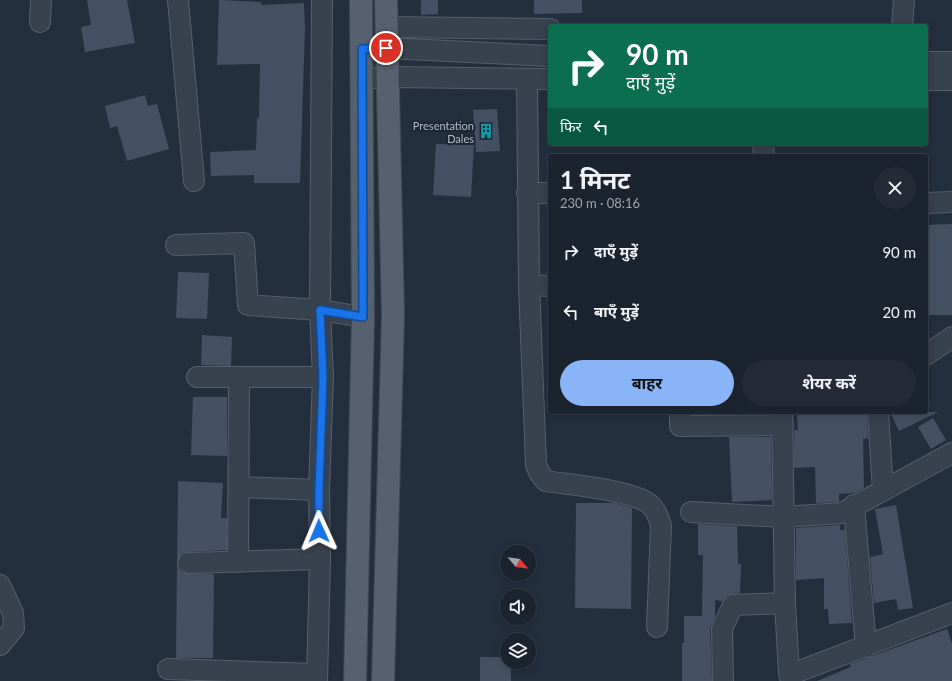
<!DOCTYPE html>
<html lang="hi">
<head>
<meta charset="utf-8">
<style>
  :root { --surface:#1b232e; --page:#242b36; --text:#f1f3f6; --muted:#a0a4aa; --line:#39404a; --accent:#8ab4f8 }
  body { margin:0; font-family:Lato,"Noto Sans Devanagari",sans-serif; background:var(--page); color:var(--text); height:100vh; display:flex; flex-direction:column; font-size:15px; white-space:nowrap }
  * { box-sizing:border-box; margin:0 }
  p { font-size:13px; color:var(--muted) }
  .icon { flex:none; width:22px; height:22px; fill:none; stroke:currentColor; stroke-width:2; stroke-linecap:round; stroke-linejoin:round }
  .map { position:relative; flex:1; overflow:hidden }
  .details { position:absolute; left:548px; top:154px; width:380px; height:260px; display:flex; flex-direction:column; background:var(--surface); border-radius:4px; box-shadow:0 2px 10px #0003,0 0 0 1px var(--line) }
  .details>* { flex:none }
  .hud { position:absolute; left:548px; top:24px; width:380px; height:122px; border-radius:4px; box-shadow:0 2px 10px #0003,0 0 0 1px var(--line); background:#0b6e4f; color:#fff; overflow:hidden }
  .needle { width:26px; rotate:119deg }
  .controls { position:absolute; left:500px; top:545px; display:grid; gap:8px }
  .controls a { display:grid; place-items:center; width:36px; height:36px; border-radius:50%; background:var(--surface); box-shadow:0 2px 10px #0003,0 0 0 1px var(--line); font-size:20px }
  .pin { position:absolute; display:grid; place-items:center; width:34px; height:34px; color:#fff; margin:-17px; border:2px solid #fff; border-radius:50%; box-shadow:0 1px 4px #0007 }
  .me { position:absolute; width:44px; margin:-22px; rotate:359deg; stroke-linejoin:round; filter:drop-shadow(0 0 3px #0008) }
  .turn { display:flex; align-items:center; gap:14px; height:84px; padding:0 12px; font-size:18px }
  .turn .icon { width:52px; height:52px; stroke-width:2.5 }
  .turn b { display:block; font-size:28px; line-height:34px }
  .then { display:flex; align-items:center; height:38px; padding:0 12px; background:#0003; gap:8px; font-size:15px }
  .round { display:grid; place-items:center; flex:none; width:42px; height:42px; border-radius:21px; background:var(--page) }
  .head { display:flex; align-items:center; justify-content:space-between; height:68px; padding:0 12px }
  h1 { font-size:24px; font-weight:700; line-height:30px }
  .cta { display:flex; gap:8px; margin-top:auto; padding:8px 12px }
  .cta a { flex:1; height:46px; border-radius:24px; background:var(--accent); color:#111; font-size:16px; font-weight:700; line-height:46px; text-align:center }
  .cta a+a { background:var(--page); color:var(--text) }
  ul { padding:0; list-style:none }
  li { display:flex; align-items:center; gap:12px; height:60px; padding:0 12px }
  li div { flex:1 }
  li b { display:block; font-size:15px }
  li em { font-style:normal }
  .map>svg:first-child { display:block }
  .building { fill:#455162 }
  .lines { fill:none; stroke-linecap:round; stroke-linejoin:round }
  .minor-casing { stroke:#565f6c; stroke-width:22 }
  .major-casing { stroke:#414a57; stroke-width:24 }
  .minor { stroke:#38414e; stroke-width:20 }
  .major { stroke:#56606e; stroke-width:22 }
  .route-casing { stroke:#114b97; stroke-width:10 }
  .route { stroke:#1a73e8; stroke-width:7 }
  .labels { text-anchor:middle; dominant-baseline:central; stroke-width:4; stroke-linejoin:round; paint-order:stroke }
  .poi-label { font-size:11px; fill:#b4bcc9; stroke:#1d2633; text-anchor:end }
</style>
</head>
<body>
<div class="map">
<svg width="952" height="681" viewBox="0 0 952 681">
  <rect width="100%" height="100%" fill="#242f3e"/>
  <!-- building -->
  <g class="building">
    <path d="M87,0h40l8,43 -50,9 -4,-25 10,-2z"/>
    <path d="M219,0l42,2v3l43,-2 1,24 -5,156h-46v-8l-43,1 -1,-24 46,-2 1,-32h2l1,-54 -43,1z"/>
    <path d="M421,0h17v14l-17,1z"/>
    <path d="M534,0h48v13l-48,1z"/>
    <path d="M145,95l3,11 9,-2 12,45 -42,12 -10,-35 -7,2 -5,-22z"/>
    <path d="M497,109l3,42 -24,1 -3,-42z"/>
    <path d="M436,144l38,1 -3,52 -38,-2z"/>
    <path d="M952,224v91h-26v-21h3l-1,-30h-2v-39z"/>
    <path d="M178,272l31,1 -2,46 -31,-1z"/>
    <path d="M202,335l30,2 -1,29 -30,-1z"/>
    <path d="M193,397h34v59l-36,-1z"/>
    <rect x="728" y="412" width="43" height="2"/>
    <path d="M797,412h70l1,26 -5,1 1,49 -9,5 -16,1v8l-23,1 -1,-36 -21,1v-38h4z"/>
    <path d="M890,412h48l-39,19z"/>
    <path d="M933,418l13,22 -15,9 -13,-22z"/>
    <path d="M729,437h42l1,63 -40,2z"/>
    <path d="M178,481l45,2 -2,35h6v32l-40,2 -5,1 -5,10z"/>
    <path d="M576,503h39l17,5 -1,101 -56,-1z"/>
    <path d="M896,505l17,103 -15,2 -2,-11 -22,4 -4,-46 13,-3 -8,-45z"/>
    <path d="M698,524l39,2 1,38h3l-1,29 -13,2 -5,6 -7,-1v17l-5,12 2,52h-30v-38h2v-27h18l1,-61h-5z"/>
    <path d="M840,525v5h5l7,93 -23,1 -1,-15h-4v-31l-28,2v-52z"/>
    <path d="M177,563l1,6 5,4 31,1 -1,84h-37z"/>
    <path d="M947,629l5,15v37h-135l34,-14 -1,-3z"/>
    <path d="M480,657h27v5h4v19h-31z"/>
  </g>
  <g class="lines">
    <defs>
      <g id="minor">
        <path d="M178,0l16,181"/>
        <path d="M40,22l1,-22"/>
        <path d="M902,26l2,-26"/>
        <path d="M387,27l163,2"/>
        <path d="M362,49l24,-1 164,8"/>
        <path d="M926,62h26"/>
        <path d="M362,79l25,-2 163,2"/>
        <path d="M527,79l2,206 7,180 4,9 6,7c26,4 83,9 102,22 8,6 11,14 13,23l-4,101"/>
        <path d="M926,80h26"/>
        <path d="M763,144l1,12"/>
        <path d="M527,193h23"/>
        <path d="M926,203l26,-1"/>
        <path d="M176,245l68,-2 4,62 72,5 43,7"/>
        <path d="M529,285l21,1"/>
        <path d="M926,355l26,-18"/>
        <path d="M197,377h42"/>
        <path d="M680,412v14l103,-1"/>
        <path d="M782,412l3,191"/>
        <path d="M878,412l5,78"/>
        <path d="M239,487l80,3"/>
        <path d="M854,505l12,142"/>
        <path d="M691,512l92,5 59,-4 110,-60"/>
        <path d="M238,562l1,-185h84"/>
        <path d="M188,563l132,-4"/>
        <path d="M0,585l13,28 1,15 -14,17"/>
        <path d="M168,669l148,5"/>
        <path d="M317,681l3,-122 -1,-69 4,-113 -3,-67 2,-310"/>
        <path d="M723,681l-1,-52 11,-24 52,-2 4,72 163,-62"/>
      </g>
      <g id="major">
        <path d="M355,681l8,-364 -2,-317"/>
        <path d="M383,681l10,-365 -7,-316"/>
      </g>
    </defs>
    <!-- minor casing -->
    <use href="#minor" class="minor-casing"/>
    <!-- major casing -->
    <use href="#major" class="major-casing"/>
    <!-- minor -->
    <use href="#minor" class="minor"/>
    <!-- major -->
    <use href="#major" class="major"/>
  </g>
  <g class="lines">
    <defs>
      <path id="route" d="M319,531v-41l4,-113 -3,-67 43,7 -1,-268 24,-1"/>
    </defs>
    <!-- route casing -->
    <use href="#route" class="route-casing"/>
    <!-- route -->
    <use href="#route" class="route"/>
  </g>
  <!-- icons -->
  <defs>
    <symbol id="building-bare" viewBox="-9 -9 18 18"><path d="M-4-6H4V6H1V3H-1V6H-4ZM-2.5-4.3h1.7v1.8h-1.7ZM.8-4.3h1.7v1.8H.8ZM-2.5-1h1.7V.8h-1.7ZM.8-1h1.7V.8H.8Z" fill="#0f9aa8" stroke="#1d2633" stroke-width="2.5" paint-order="stroke"/></symbol>
  </defs>
  <g fill-rule="evenodd">
    <use href="#building-bare" x="475" y="120" width="22" height="22"/>
  </g>
  <g class="labels">
    <!-- poi labels -->
    <g class="poi-label">
      <text x="474" y="125">Presentation<tspan x="474" dy="13">Dales</tspan></text>
    </g>
  </g>
</svg>
<div class="controls">
<a><svg class="needle" viewBox="-14 -14 28 28"><path d="M0-13l5 13h-10z" fill="#e53935"/><path d="M0 13l5-13h-10z" fill="#a0a4aa"/></svg></a>
<a><svg class="icon" aria-label="sound" viewBox="0 0 24 24"><path d="M4 9h4l5-4v14l-5-4H4zM17 9q2 3 0 6"/></svg></a>
<a><svg class="icon" aria-label="layers" viewBox="0 0 24 24"><path d="M12 4l9 5-9 5-9-5zM3 14l9 5 9-5"/></svg></a>
</div>
<div class="pin" style="left:386px;top:48px;background:#d93025"><svg class="icon" aria-label="arrive" viewBox="0 0 24 24"><path d="M6 21V4h12l-3 4 3 4H6"/></svg></div>
<svg class="me" style="left:319px;top:531px" viewBox="-20 -20 40 40"><path d="M0-17L14 15 0 8-14 15z" fill="#1a73e8" stroke="#fff" stroke-width="4"/></svg>
<div class="hud">
<div class="turn"><svg class="icon" aria-label="right" viewBox="0 0 24 24"><path d="M7 20v-9h11M14 6l5 5-5 5"/></svg><div><b>90 m</b>दाएँ मुड़ें</div></div>
<div class="then">फिर<svg class="icon" aria-label="left" viewBox="0 0 24 24"><path d="M17 20v-9H6M10 6l-5 5 5 5"/></svg></div>
</div>
<section class="details">
<div class="head"><div><h1>1 मिनट</h1><p>230 m · 08:16</p></div><a class="round"><svg class="icon" aria-label="close" viewBox="0 0 24 24"><path d="M6 6l12 12M18 6L6 18"/></svg></a></div>
<ul>
<li><svg class="icon" aria-label="right" viewBox="0 0 24 24"><path d="M7 20v-9h11M14 6l5 5-5 5"/></svg><div><b>दाएँ मुड़ें</b></div><em>90 m</em></li>
<li><svg class="icon" aria-label="left" viewBox="0 0 24 24"><path d="M17 20v-9H6M10 6l-5 5 5 5"/></svg><div><b>बाएँ मुड़ें</b></div><em>20 m</em></li>
</ul>
<div class="cta"><a>बाहर</a><a>शेयर करें</a></div>
</section>
</div>
</body>
</html>
